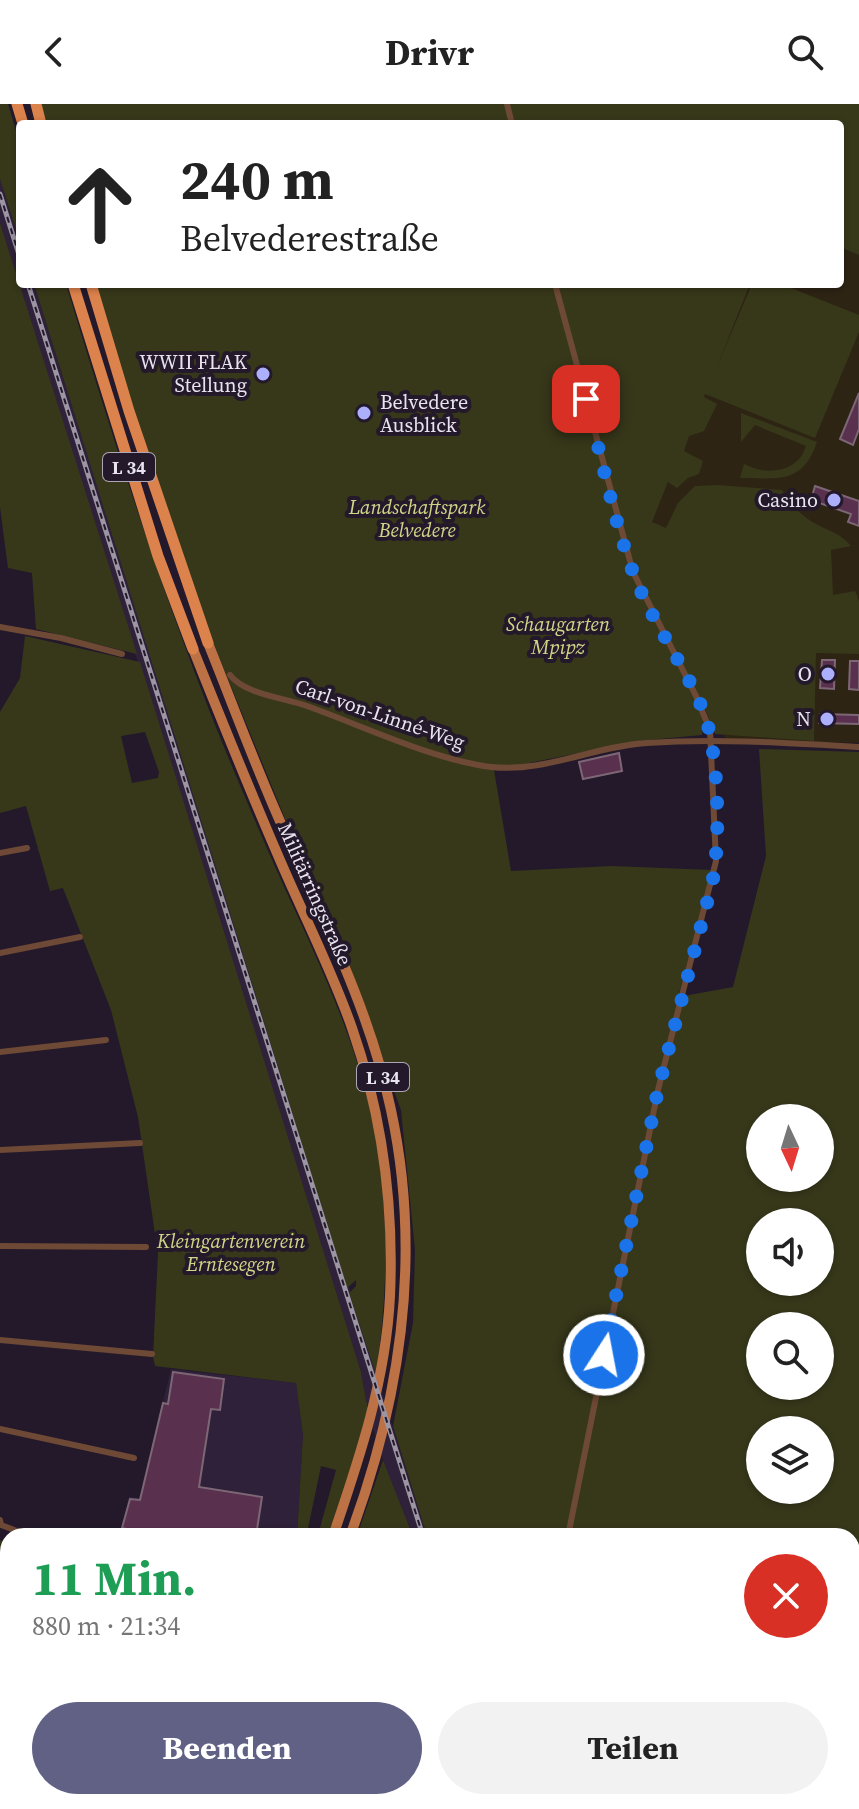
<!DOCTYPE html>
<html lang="de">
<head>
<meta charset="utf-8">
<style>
  :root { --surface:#fff; --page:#f2f2f2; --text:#222; --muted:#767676; --accent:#606184 }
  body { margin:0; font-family:"Source Serif 4",serif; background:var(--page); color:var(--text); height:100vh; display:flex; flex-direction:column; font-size:30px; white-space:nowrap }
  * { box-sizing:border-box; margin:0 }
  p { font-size:26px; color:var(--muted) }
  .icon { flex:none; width:44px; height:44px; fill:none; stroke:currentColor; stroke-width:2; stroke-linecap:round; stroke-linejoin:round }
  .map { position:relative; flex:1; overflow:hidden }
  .details { position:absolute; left:0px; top:1424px; width:860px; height:282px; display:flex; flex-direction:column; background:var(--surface); border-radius:24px 24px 0 0; box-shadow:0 2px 6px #0004 }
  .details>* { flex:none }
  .guide { position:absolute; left:16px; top:16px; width:828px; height:168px; border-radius:8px; box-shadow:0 2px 6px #0004; background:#fff; color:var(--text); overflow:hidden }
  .needle { width:52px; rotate:176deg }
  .tools { position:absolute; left:746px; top:1000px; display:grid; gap:16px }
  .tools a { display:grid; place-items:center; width:88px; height:88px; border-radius:50%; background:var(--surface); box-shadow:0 2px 6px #0004; font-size:40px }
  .pin { position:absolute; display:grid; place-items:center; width:68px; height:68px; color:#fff; margin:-34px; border-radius:16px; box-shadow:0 4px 12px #0006 }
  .me { position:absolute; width:88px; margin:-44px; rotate:11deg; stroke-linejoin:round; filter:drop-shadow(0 0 6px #0008) }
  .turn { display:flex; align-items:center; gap:28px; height:168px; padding:0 32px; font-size:36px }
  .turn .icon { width:104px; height:104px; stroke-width:2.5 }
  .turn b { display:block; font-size:56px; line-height:68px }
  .round { display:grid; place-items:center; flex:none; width:84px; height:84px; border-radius:42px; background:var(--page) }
  .summary { display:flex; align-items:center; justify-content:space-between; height:136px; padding:0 32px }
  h1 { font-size:48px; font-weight:700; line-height:60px; color:#1e9e55 }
  .button { display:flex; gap:16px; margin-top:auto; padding:16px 32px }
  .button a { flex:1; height:92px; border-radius:48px; background:var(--accent); color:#fff; font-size:32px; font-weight:700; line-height:92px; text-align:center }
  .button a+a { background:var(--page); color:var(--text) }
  header { display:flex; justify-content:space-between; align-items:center; height:104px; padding:0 32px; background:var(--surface); font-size:36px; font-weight:700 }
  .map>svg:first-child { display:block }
  .built { fill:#2e2139 }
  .education { fill:#2d2414 }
  .green { fill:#37381a; fill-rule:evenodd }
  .building { fill:#59314e; stroke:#7d6675; stroke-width:2 }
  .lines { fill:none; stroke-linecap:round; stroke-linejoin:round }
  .street { stroke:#6e4935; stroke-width:6 }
  .primary { stroke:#bd7246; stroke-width:10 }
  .highway { stroke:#dc824c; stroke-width:11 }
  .rail-casing { stroke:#9c95a3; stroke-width:5 }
  .rail { stroke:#23192b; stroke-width:2; stroke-dasharray:6; stroke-linecap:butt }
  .route { stroke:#1a73e8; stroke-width:14; stroke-dasharray:0 25.2 }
  .poi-dot { fill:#acaffb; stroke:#23192b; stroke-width:3 }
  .labels { text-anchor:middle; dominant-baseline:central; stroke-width:8; stroke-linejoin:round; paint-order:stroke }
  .shield { fill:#23192b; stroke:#aea6b4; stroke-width:2 }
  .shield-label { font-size:18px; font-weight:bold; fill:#e9e3ef }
  .poi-label { font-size:20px; fill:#e9e3ef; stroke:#23192b; text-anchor:end }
  .park-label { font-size:20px; font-style:italic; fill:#d1d687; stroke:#23192b }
  .street-label { font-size:20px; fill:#e9e3ef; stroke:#23192b }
</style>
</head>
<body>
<header><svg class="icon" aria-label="back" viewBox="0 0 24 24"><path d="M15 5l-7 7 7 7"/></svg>Drivr<svg class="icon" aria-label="search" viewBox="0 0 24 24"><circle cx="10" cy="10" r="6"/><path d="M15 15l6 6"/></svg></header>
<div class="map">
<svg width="859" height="1705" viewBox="0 0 859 1705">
  <rect width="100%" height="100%" fill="#23192b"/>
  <!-- built -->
  <g class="built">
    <path d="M0,75l20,63v42h14l393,1252h-14l-30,-76 -14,-44 -8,-44 -361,-1149z"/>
    <path d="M171,1265l125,14 7,52 -6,101h-166v-4l-10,-2 8,-33 10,1z"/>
    <path d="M360,1698h128l2,7h-130z"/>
  </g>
  <!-- education -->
  <path class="education" d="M840,143l19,8v488l-133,-3 -25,-55 -50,-162 99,-239h90z"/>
  <!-- green -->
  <g class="green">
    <path d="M0,0h8l12,40v98l-20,-63z"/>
    <path d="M40,0h819v151l-19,-8v-123h-794z"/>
    <path d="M0,119l137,431 -101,-25 -4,-56 -24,-5 -8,-61z"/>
    <path d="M34,180h32c45,150 93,300 151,446 22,54 45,108 69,161 30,65 61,131 80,201 24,92 24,189 10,282l-27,-81 7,-7v-6l-9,8z"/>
    <path d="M94,180h656l-34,85 36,-85h29l78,31v17l-44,106 -110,-44 -1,3 13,7 -13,27 -15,5 -5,15 19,10 -4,13 -11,4 -11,10 -9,-6 -16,40 14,6 12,-25 17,-17 22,-1 65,5c8,12 14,21 26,29 15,11 31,12 43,27l-20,4 2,45 22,-4 4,10v53l-43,-1 -2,88 -99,-7 -11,-28 -2,29 -64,6 -144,29 17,101 101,-5 100,4 -34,127 55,-10 33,-131 -7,-107 100,3v1057h-346l-2,-7h341v-266h-425l-34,-110 20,-103 2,-73 -14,-140 -51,-143 -55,-124 -83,-203 -56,-156zM760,1014h60v60h-60zM760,1118h60v60h-60zM760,1222h60v60h-60zM760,1326h60v60h-60z"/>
    <path d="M741,309l76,29c-15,43 -38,36 -77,36l4,-14c22,12 54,9 62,-18l-51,-21 -14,17z"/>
    <path d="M25,532l115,26 221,710 8,44 -41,120h-31l6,-101 -7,-52 -141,-17 -2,-9 5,-104 -3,-19 -17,-117 -27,-107 -48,-122 -13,3 -24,-85 -26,7v-101l20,-34zM145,628l14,40 -1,6 -26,5 -11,-47zM321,1362l15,4 -18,65 -11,-2z"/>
    <path d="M383,1356l30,76h-56z"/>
    <path d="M0,1436l8,3v132l-8,-3z"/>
    <path d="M60,1698h179l-1,7h-171l-9,-4z"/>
    <path d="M270,1698h90v7h-92z"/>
  </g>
  <!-- building -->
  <g class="building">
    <path d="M859,289v36l-6,16 -13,-6z"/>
    <path d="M815,382l44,15v25l-11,-4 3,-8 -40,-14z"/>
    <path d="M822,556h13l-1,29 -14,-1z"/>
    <path d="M850,557h9v29l-10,-1z"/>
    <path d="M820,610l39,1v9l-40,-1z"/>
    <path d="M619,649l3,18 -39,8 -4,-17z"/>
    <path d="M173,1268l51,7 -4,31 -9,-1 -12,78 63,10 -6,39h-120v-5l-14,-3 8,-29 10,1 23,-97 5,1z"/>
  </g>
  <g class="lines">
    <!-- street -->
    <g class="street">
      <path d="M507,0l5,20"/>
      <path d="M555,180l78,288 63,124 14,34 6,131 -58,229 -90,446"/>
      <path d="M0,523l61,11 61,16"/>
      <path d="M230,571c14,19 55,23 77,31 56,20 127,54 184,61 53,6 104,-21 156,-24 68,-5 143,0 212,4"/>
      <path d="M0,749l27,-5"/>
      <path d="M0,849l80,-16"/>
      <path d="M0,948l106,-12"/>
      <path d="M0,1046l140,-7"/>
      <path d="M0,1142l146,1"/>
      <path d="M0,1236l152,14"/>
      <path d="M0,1325l134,29"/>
      <path d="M0,1416l1,5 29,11"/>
      <path d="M0,1606l8,3"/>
      <path d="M17,1705l1,-7"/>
      <path d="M562,1705l1,-7"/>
    </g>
    <!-- primary -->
    <g class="primary">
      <path d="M208,539c25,62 48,125 75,185 41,92 87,183 108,282 31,144 10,289 -41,426"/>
      <path d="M193,545c29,72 58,145 90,218 23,53 50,106 69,161 30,86 42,176 38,268 -4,83 -30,161 -57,240"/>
      <path d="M248,1705l2,-7"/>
      <path d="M262,1705l2,-7"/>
    </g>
    <!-- highway -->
    <g class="highway">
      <path d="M17,0l6,20"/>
      <path d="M36,0l5,20"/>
      <path d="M73,180l85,272 35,93"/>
      <path d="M91,180l38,127 79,232"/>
    </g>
    <defs>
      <g id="rail">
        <path d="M0,90l20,64"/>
        <path d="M28,180l395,1252"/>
        <path d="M501,1698l3,7"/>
      </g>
    </defs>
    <!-- rail casing -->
    <use href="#rail" class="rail-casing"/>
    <!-- rail -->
    <use href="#rail" class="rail"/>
  </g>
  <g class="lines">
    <!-- route -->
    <path class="route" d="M586,295c16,58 27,120 48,176 18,47 50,89 69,135 16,40 18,132 9,174l-54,206 -54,265"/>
  </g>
  <!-- markers -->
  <g class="poi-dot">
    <circle cx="263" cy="270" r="8"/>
    <circle cx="364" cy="309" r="8"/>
    <circle cx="834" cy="396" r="8"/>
    <circle cx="828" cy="570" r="8"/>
    <circle cx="827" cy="615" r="8"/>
  </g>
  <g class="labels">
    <!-- shield labels -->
    <g class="shield">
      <rect x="103" y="349" width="52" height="28" rx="6"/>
      <rect x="357" y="959" width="52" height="28" rx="6"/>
    </g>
    <g class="shield-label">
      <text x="129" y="363">L 34</text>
      <text x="383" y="973">L 34</text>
    </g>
    <!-- poi labels -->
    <g class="poi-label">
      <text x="247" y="258">WWII FLAK<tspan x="247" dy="23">Stellung</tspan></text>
      <text x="380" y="298" text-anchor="start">Belvedere<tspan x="380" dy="23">Ausblick</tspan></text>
      <text x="818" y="396">Casino</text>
      <text x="812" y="570">O</text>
      <text x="811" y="615">N</text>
    </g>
    <!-- park labels -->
    <g class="park-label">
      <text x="417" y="403">Landschaftspark<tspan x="417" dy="23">Belvedere</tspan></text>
      <text x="558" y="520">Schaugarten<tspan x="558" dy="23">Mpipz</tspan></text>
      <text x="231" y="1137">Kleingartenverein<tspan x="231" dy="23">Erntesegen</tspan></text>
    </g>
    <!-- street labels -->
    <g class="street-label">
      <text transform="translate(380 610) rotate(19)">Carl-von-Linné-Weg</text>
      <text transform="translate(315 790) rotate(66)">Militärringstraße</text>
    </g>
  </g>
</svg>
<div class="tools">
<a><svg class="needle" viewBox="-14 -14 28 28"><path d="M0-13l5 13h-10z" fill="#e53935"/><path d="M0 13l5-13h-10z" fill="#767676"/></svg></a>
<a><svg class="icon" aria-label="sound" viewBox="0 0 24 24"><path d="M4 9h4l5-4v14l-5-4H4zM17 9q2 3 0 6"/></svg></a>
<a><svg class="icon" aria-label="search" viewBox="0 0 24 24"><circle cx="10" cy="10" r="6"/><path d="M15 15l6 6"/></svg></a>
<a><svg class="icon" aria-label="layers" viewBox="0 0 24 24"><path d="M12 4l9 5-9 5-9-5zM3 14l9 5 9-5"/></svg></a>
</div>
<div class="pin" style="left:586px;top:295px;background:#d93025"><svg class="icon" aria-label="arrive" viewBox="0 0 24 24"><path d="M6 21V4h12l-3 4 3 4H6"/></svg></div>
<svg class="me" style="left:604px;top:1251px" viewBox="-20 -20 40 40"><circle r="17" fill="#1a73e8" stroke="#fff" stroke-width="3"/><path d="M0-11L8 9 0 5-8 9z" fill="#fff"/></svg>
<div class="guide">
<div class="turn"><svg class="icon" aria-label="ahead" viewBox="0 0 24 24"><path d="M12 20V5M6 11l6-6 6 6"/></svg><div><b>240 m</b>Belvederestraße</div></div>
</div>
<section class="details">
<div class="summary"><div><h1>11 Min.</h1><p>880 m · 21:34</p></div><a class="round" style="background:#d93025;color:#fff"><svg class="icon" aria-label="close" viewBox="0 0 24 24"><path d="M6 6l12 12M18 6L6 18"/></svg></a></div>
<div class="button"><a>Beenden</a><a>Teilen</a></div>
</section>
</div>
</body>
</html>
